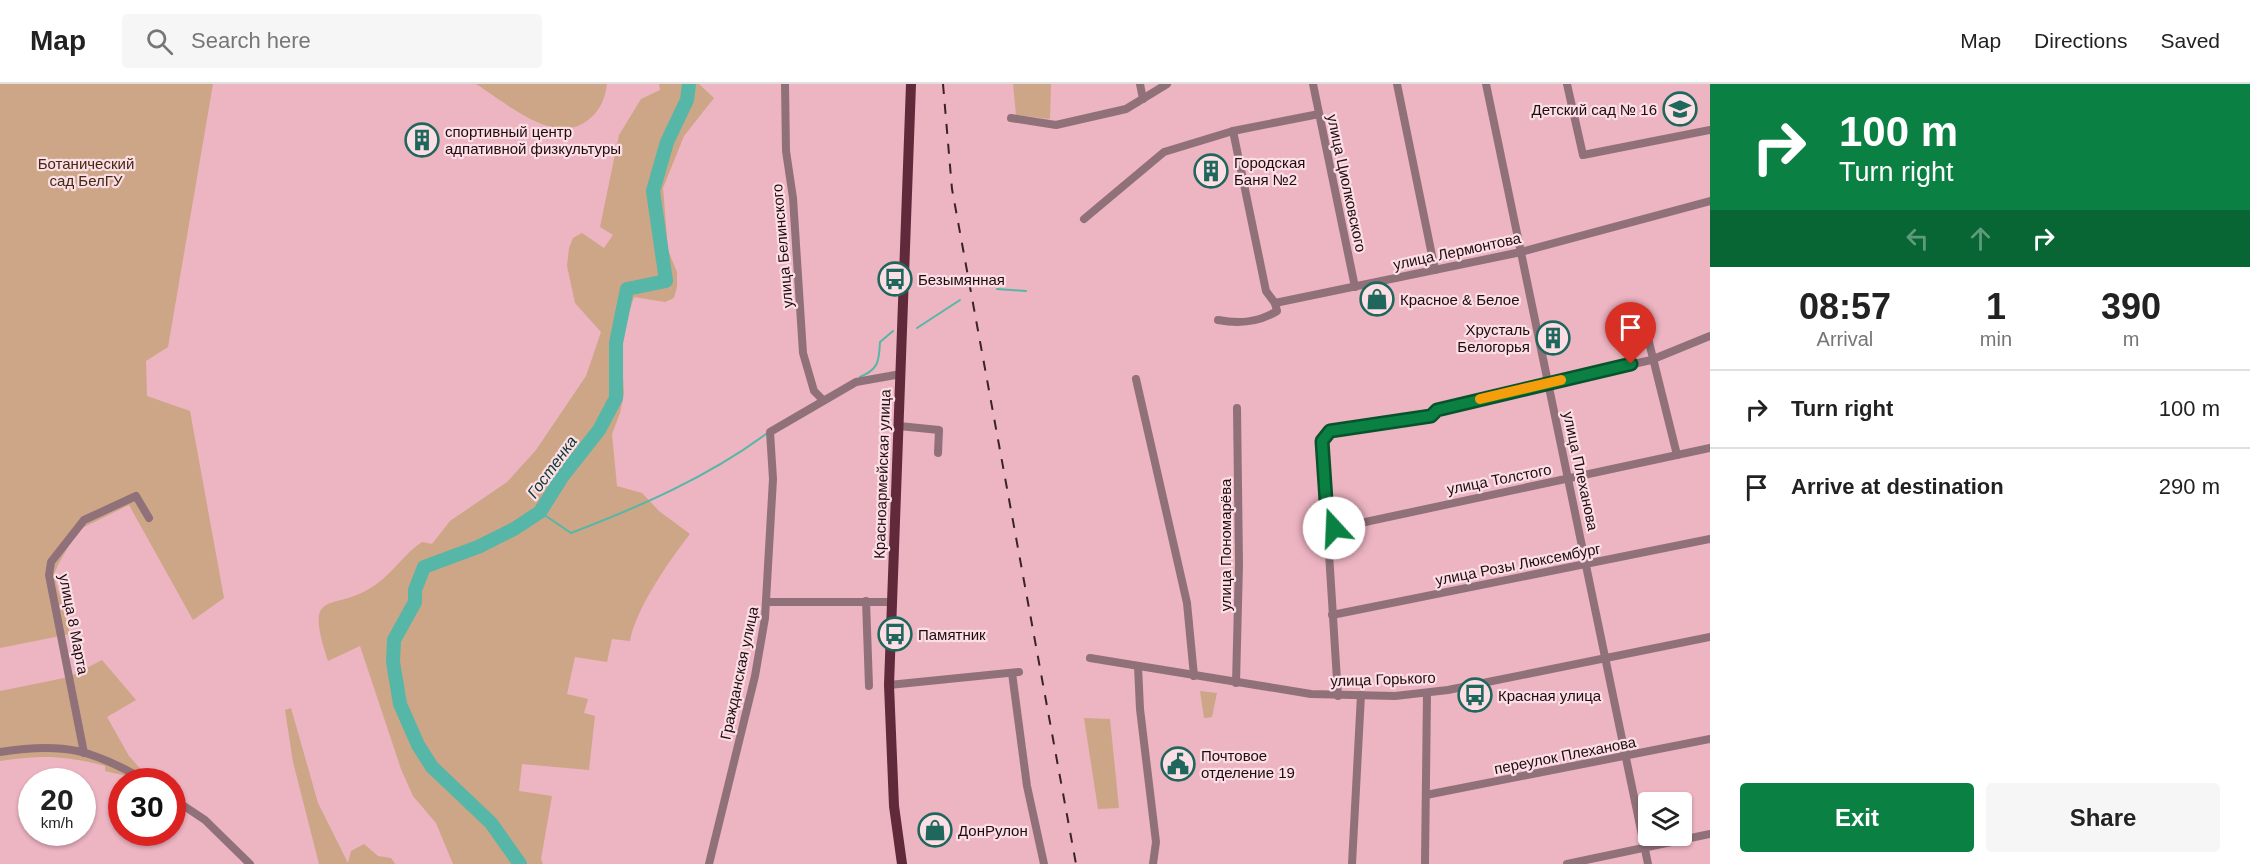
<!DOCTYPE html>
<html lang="en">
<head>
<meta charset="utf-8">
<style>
  :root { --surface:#fff; --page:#f6f6f6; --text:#222; --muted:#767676; --line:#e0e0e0; --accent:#0b8043 }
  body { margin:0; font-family:Helvetica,sans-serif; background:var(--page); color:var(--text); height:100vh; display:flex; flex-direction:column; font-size:22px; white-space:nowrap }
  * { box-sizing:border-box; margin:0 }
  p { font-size:20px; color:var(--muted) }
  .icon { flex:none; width:33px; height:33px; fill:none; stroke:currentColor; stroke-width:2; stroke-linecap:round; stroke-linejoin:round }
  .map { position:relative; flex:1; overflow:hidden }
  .drawer { display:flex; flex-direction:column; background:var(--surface); width:540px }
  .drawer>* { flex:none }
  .top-card { background:#0b8043; color:#fff; overflow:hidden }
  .controls { position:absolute; left:1638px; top:708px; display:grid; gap:12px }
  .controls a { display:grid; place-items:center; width:54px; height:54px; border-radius:6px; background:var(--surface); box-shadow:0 2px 4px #0004; font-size:30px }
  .speed { position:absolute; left:18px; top:684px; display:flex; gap:12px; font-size:30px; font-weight:700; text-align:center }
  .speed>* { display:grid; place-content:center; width:78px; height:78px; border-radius:50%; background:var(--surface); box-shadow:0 2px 4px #0004; line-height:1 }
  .speed small { font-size:15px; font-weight:400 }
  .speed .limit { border:9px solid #d22; background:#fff; color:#111 }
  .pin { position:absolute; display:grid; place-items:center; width:51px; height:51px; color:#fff; margin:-62px -26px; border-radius:50% 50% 50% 0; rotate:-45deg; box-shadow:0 0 6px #0007 }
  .pin .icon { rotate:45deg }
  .me { position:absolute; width:66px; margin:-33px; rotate:340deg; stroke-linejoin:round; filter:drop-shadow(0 0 4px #0008) }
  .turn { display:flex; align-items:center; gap:21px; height:126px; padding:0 30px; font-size:27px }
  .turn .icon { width:78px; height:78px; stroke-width:2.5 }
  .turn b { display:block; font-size:42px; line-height:51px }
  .lanes { display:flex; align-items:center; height:57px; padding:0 30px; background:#0003; justify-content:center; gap:30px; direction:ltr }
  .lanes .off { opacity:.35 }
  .eta { display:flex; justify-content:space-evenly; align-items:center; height:102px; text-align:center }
  .eta b { font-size:36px; font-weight:700; line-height:42px }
  .primary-button { display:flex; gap:12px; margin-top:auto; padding:12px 30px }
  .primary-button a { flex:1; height:69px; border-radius:6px; background:var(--accent); color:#fff; font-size:24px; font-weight:700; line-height:69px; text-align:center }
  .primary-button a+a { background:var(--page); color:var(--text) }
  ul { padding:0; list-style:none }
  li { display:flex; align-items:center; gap:18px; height:78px; padding:0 30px; border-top:2px solid var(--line) }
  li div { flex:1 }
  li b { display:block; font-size:22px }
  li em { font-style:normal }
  header { display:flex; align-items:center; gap:36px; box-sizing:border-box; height:84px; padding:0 30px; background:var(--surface); border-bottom:2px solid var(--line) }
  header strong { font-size:28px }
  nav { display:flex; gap:33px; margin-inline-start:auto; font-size:21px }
  .search { width:420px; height:54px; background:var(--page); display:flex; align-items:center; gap:15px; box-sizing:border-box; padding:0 21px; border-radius:6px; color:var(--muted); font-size:22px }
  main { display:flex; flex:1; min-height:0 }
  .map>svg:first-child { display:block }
  .green { fill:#cca686 }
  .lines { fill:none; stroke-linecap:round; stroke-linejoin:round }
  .stream { stroke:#56b6a7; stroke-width:2 }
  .river { stroke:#56b6a7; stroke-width:14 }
  .minor { stroke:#917179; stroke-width:8 }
  .major { stroke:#602a3b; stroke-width:10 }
  .rail { stroke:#3a2228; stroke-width:2; stroke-dasharray:10 10; stroke-linecap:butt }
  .route-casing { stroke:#07532c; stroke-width:15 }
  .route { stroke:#0b8043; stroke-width:10 }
  .slow { stroke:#f59e0b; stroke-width:10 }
  .labels { text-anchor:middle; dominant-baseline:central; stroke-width:4.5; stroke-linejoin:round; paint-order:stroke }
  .poi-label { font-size:15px; fill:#1f0c11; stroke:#fcdee5; text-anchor:start }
  .park-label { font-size:15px; fill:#412913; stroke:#fcdee5 }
  .street-label { font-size:15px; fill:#1f0c11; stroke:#fcdee5 }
  .water-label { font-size:16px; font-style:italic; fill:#093731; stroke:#fcdee5 }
</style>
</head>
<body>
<header>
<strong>Map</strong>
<div class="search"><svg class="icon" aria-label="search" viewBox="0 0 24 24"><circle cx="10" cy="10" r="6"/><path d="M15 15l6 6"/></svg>Search here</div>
<nav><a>Map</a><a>Directions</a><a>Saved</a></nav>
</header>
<main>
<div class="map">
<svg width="1710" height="780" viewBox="0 0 1710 780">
  <rect width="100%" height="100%" fill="#edb4c2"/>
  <!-- green -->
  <g class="green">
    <path d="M0,0h213l-45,263 -22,14 1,35 43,15 34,187 -31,22 -64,-115 -51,25 -19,33 -5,11 16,60 -70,14z"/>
    <path d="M476,0h131c-2,15 -7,27 -19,36 -33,27 -83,-18 -112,-36z"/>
    <path d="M659,0h40l15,14 -30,38 -21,52 5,62 9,22v15l-3,11 -9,4 -31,-5 -13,40 3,57 -4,19 -8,21 5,52 25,7 17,18 31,23c-20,25 -55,76 -60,107l-18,-2 -5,23 -32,-5 -8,37 21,5 -4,14 11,3 -6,54 -67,-6 -3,27 33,5 -11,63 2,5h-90l-17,-41 -23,-27 -12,-27 -41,-123 -32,15c-26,-79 6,-45 50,-78 16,-12 27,-30 44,-41l10,2 18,-23 57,-39 29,-32 50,-74 15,-44 -26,-29 -8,-37 2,-18 4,-10 9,-5 22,15 9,-13 -13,-8 19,-92 22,-36 19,-9z"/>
    <path d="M1013,0h38l-1,35 -34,-4z"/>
    <path d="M102,576l34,40 -29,17 22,39 22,25h-26l1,-5 -21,-5v-5c-42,-11 -62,-11 -105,-5v-70l69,-14z"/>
    <path d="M1200,607l17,2 -5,24 -8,1z"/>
    <path d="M291,624l27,95 30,60 3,-12 13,-7 14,12 13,2 4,6h-76l-26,-102 -8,-52z"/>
    <path d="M1084,634l26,1 9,89 -21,1z"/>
  </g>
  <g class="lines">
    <!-- stream -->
    <g class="stream">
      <path d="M997,205l29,2"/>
      <path d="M917,244l43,-28"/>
      <path d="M860,293c19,-8 19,-16 20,-35l13,-11"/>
      <path d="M540,428l31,21c68,-26 137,-56 195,-99"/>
    </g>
    <!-- river -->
    <path class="river" d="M520,780l-29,-41 -59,-56 -14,-22 -18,-41 -7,-42 1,-22 21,-38v-12l9,-23 54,-20 36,-18 26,-17 22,-35 37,-47 17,-32v-55l11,-54 39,-8 -13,-90 14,-49 20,-42 2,-16"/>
    <!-- minor -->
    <g class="minor">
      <path d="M785,0l1,67 7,47 10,155 11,38 9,9"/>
      <path d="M1140,0l3,15"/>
      <path d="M1313,0l42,203"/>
      <path d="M1397,0l38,186"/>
      <path d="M1486,0l162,780"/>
      <path d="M1567,0l16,71 127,-25"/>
      <path d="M1011,34l45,7 70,-16 41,-25"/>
      <path d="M1233,47l33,160 9,12"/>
      <path d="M1084,135l80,-67 69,-21 86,-17"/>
      <path d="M1275,219l246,-51 189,-51"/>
      <path d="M1641,226l36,145"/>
      <path d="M1218,236c21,4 40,3 59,-9l-2,-8"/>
      <path d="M1136,295l51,224 7,73"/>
      <path d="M899,342l40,4 -1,23"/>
      <path d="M1328,446l382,-82"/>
      <path d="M866,517l3,85"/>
      <path d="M767,518h126"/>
      <path d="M1332,531l378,-76"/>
      <path d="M1090,574l221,36 84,2 53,-6 262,-53"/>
      <path d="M1138,582l2,43 16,133 -3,22"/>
      <path d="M1012,589l15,113 17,78"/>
      <path d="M1236,599l3,-119 -2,-156"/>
      <path d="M889,601l130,-13"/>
      <path d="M1338,612l-16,-254 3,-8 106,-18 6,-7 214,-49 59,-24"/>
      <path d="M0,668c63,-10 92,-3 148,30"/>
      <path d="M84,669l-35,-178 2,-13 33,-42 52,-24 13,22"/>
      <path d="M1426,711l284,-56"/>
      <path d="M172,714l33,22 45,44"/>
      <path d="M709,780l46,-188 10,-58 8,-139 -3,-47 86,-50 45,-8"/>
      <path d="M1352,780l9,-169"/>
      <path d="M1425,780l2,-171"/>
      <path d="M1567,780l143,-30"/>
    </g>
    <!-- major -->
    <path class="major" d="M902,780l-8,-58 -5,-121 22,-601"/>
    <!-- rail -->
    <path class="rail" d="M943,0l9,105 124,675"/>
  </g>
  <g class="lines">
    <defs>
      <path id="route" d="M1334,444l-6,2 -6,-89 8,-10 101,-15 6,-6 194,-46"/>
    </defs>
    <!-- route casing -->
    <use href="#route" class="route-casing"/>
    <!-- route -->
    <use href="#route" class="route"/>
    <!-- slow -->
    <path class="slow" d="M1480,315l81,-19"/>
  </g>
  <!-- icons -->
  <defs>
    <symbol id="school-ring" viewBox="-11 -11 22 22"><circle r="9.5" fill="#fcdee5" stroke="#1f675d" stroke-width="1.5"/><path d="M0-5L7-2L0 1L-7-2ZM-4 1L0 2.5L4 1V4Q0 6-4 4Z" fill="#1f675d"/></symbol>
    <symbol id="building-ring" viewBox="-11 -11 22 22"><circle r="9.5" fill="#fcdee5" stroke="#1f675d" stroke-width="1.5"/><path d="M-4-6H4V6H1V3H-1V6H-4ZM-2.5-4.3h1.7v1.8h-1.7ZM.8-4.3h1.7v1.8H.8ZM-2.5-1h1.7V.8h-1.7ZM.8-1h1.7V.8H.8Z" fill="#1f675d"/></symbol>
    <symbol id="bus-ring" viewBox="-11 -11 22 22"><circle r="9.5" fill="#fcdee5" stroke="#1f675d" stroke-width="1.5"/><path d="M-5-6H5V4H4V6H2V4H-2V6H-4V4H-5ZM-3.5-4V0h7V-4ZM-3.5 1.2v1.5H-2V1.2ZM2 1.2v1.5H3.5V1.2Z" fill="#1f675d"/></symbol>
    <symbol id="shop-ring" viewBox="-11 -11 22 22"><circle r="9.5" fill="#fcdee5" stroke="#1f675d" stroke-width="1.5"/><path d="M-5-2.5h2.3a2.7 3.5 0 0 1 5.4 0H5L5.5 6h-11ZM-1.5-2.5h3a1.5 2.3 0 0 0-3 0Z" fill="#1f675d"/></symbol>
    <symbol id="civic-ring" viewBox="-11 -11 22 22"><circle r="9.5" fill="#fcdee5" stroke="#1f675d" stroke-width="1.5"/><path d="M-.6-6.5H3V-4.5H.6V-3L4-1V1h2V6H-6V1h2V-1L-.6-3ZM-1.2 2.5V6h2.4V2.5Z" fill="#1f675d"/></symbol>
  </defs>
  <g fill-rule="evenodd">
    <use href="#school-ring" x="1661" y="6" width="38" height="38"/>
    <use href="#building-ring" x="403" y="37" width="38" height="38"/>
    <use href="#building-ring" x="1192" y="68" width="38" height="38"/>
    <use href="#bus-ring" x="876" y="176" width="38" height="38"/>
    <use href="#shop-ring" x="1358" y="196" width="38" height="38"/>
    <use href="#building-ring" x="1534" y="235" width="38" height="38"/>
    <use href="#bus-ring" x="876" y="531" width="38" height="38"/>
    <use href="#bus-ring" x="1456" y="592" width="38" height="38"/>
    <use href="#civic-ring" x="1159" y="661" width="38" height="38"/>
    <use href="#shop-ring" x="916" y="727" width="38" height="38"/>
  </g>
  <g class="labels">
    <!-- poi labels -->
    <g class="poi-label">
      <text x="1657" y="25" text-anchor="end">Детский сад № 16</text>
      <text x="445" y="47">спортивный центр<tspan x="445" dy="17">адпативной физкультуры</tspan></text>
      <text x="1234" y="78">Городская<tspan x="1234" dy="17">Баня №2</tspan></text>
      <text x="918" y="195">Безымянная</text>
      <text x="1400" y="215">Красное &amp; Белое</text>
      <text x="1530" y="245" text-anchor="end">Хрусталь<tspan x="1530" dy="17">Белогорья</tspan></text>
      <text x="918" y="550">Памятник</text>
      <text x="1498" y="611">Красная улица</text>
      <text x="1201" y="671">Почтовое<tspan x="1201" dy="17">отделение 19</tspan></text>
      <text x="958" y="746">ДонРулон</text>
    </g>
    <!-- park labels -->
    <g class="park-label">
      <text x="86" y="79">Ботанический<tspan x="86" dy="17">сад БелГУ</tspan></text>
    </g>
    <!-- street labels -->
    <g class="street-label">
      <text transform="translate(1347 99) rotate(78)">улица Циолковского</text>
      <text transform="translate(782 162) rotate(-95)">улица Белинского</text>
      <text transform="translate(1457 167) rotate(-12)">улица Лермонтова</text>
      <text transform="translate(1581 387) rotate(78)">улица Плеханова</text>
      <text transform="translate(882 390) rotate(-88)">Красноармейская улица</text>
      <text transform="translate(1499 395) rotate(-11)">улица Толстого</text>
      <text transform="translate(1225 461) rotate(-90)">улица Пономарёва</text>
      <text transform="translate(1518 480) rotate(-11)">улица Розы Люксембург</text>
      <text transform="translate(74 540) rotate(79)">улица 8 Марта</text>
      <text transform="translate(739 589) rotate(-78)">Гражданская улица</text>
      <text transform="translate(1383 595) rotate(-2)">улица Горького</text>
      <text transform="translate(1565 671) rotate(-11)">переулок Плеханова</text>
    </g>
    <!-- water labels -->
    <g class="water-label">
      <text transform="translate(552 383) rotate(-54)">Гостенка</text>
    </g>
  </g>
</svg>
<div class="controls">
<a><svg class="icon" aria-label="layers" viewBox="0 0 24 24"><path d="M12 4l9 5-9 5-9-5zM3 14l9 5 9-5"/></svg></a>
</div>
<div class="speed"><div>20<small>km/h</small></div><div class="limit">30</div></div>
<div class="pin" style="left:1631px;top:280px;background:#d93025"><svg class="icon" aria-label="arrive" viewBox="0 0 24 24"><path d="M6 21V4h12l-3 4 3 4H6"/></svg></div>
<svg class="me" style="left:1334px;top:444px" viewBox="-20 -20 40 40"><circle r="19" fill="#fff"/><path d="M0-13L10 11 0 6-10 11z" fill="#0b8043"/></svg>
</div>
<section class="drawer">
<div class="top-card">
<div class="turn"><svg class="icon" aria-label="right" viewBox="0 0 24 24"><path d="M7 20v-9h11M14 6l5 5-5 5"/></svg><div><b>100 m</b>Turn right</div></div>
<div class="lanes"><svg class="icon off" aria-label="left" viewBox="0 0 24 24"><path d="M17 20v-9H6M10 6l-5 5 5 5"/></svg><svg class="icon off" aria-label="ahead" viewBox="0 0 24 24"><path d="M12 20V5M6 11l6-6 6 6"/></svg><svg class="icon" aria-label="right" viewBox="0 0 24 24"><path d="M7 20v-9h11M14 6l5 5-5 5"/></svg></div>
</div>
<div class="eta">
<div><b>08:57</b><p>Arrival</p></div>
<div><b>1</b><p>min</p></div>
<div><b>390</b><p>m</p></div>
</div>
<ul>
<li><svg class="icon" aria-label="right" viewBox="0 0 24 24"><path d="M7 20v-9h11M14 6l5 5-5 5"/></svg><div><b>Turn right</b></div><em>100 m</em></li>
<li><svg class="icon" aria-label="arrive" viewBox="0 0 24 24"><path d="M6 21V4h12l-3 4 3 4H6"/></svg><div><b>Arrive at destination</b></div><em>290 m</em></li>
</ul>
<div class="primary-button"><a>Exit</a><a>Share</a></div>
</section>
</main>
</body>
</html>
